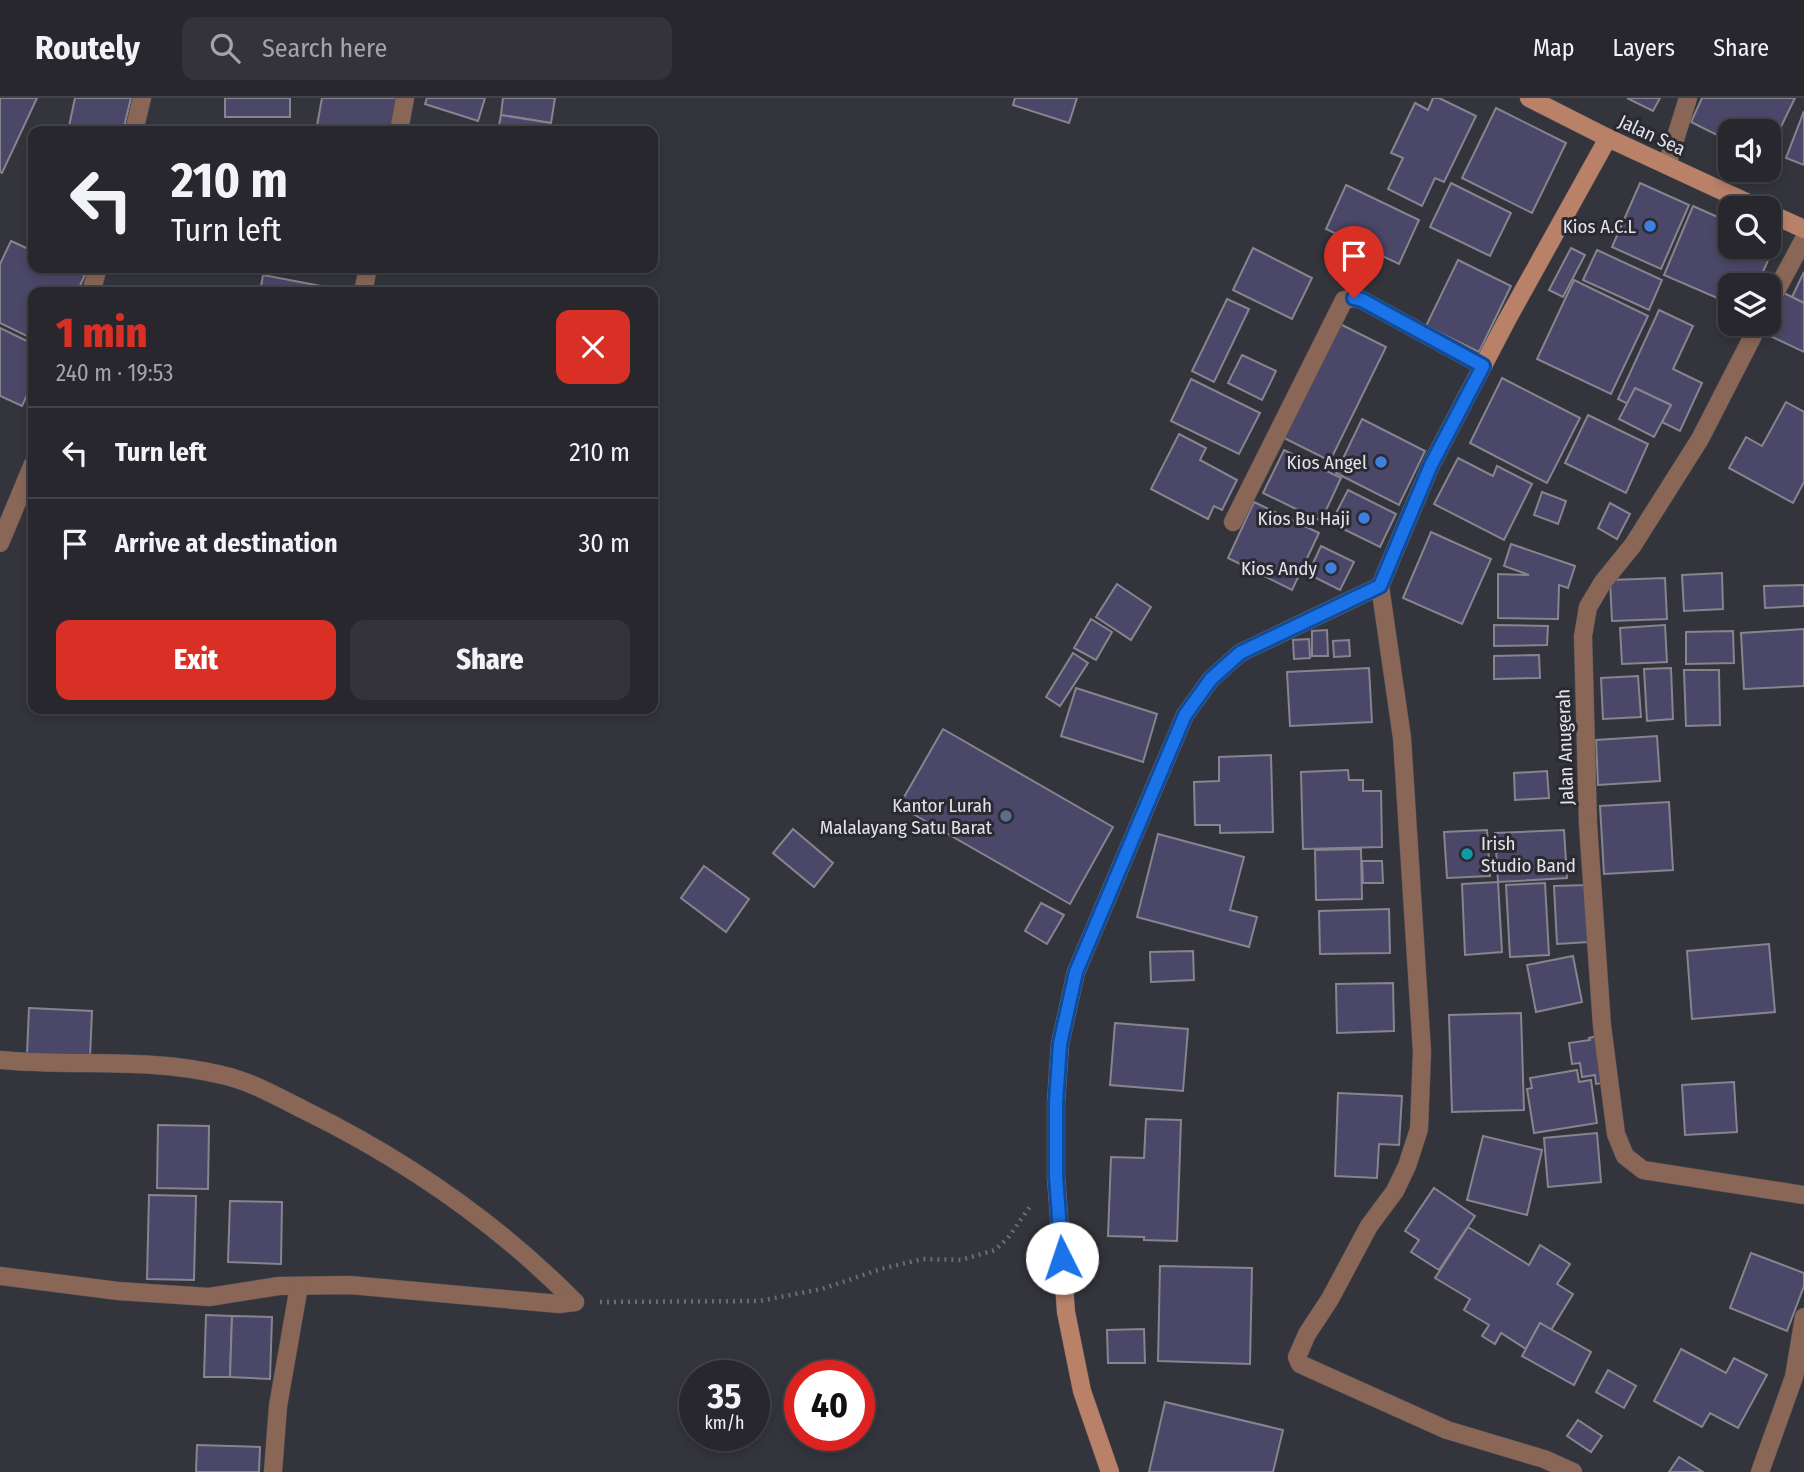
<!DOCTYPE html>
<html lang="en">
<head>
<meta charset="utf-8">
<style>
  :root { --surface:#27272d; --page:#333339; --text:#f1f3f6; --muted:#a4a5aa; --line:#434449; --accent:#d93025 }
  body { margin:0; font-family:"Fira Sans Condensed",sans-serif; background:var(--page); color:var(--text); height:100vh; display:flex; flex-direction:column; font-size:26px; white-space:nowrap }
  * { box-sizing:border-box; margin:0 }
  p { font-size:23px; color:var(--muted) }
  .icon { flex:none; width:38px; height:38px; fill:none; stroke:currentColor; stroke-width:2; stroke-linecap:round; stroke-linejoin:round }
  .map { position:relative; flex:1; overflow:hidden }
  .details { position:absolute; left:28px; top:189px; width:630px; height:427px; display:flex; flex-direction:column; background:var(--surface); border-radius:14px; box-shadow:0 4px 10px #0003,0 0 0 2px var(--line) }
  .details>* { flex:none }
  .banner { position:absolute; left:28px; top:28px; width:630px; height:147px; border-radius:14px; box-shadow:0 4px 10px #0003,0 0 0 2px var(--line); background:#27272d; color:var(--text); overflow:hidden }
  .fabs { position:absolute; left:1718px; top:21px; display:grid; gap:14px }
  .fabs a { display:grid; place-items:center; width:63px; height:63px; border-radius:14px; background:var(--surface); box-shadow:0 4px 10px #0003,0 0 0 2px var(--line); font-size:35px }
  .speed { position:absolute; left:679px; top:1262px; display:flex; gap:14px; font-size:35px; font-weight:700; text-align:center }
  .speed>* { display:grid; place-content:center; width:91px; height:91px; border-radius:50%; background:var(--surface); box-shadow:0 4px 10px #0003,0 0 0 2px var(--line); line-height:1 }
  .speed small { font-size:18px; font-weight:400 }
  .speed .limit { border:10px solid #d22; background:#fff; color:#111 }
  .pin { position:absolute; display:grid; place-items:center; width:60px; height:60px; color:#fff; margin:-72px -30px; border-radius:50% 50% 50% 0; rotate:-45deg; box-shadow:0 0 7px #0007 }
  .pin .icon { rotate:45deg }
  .me { position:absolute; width:77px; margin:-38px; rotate:356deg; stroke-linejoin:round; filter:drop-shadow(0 0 5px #0008) }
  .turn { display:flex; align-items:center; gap:24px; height:147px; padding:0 28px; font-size:32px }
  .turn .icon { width:91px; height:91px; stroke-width:2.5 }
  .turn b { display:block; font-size:49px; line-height:60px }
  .round { display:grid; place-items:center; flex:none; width:74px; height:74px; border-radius:14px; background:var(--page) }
  .summary { display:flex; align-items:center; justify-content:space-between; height:119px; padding:0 28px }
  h1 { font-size:42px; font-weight:800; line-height:52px; color:var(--accent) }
  .button { display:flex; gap:14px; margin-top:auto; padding:14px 28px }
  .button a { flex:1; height:80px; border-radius:14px; background:var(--accent); color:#fff; font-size:28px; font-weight:800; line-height:80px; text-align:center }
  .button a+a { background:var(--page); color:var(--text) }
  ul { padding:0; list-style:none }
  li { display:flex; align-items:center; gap:21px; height:91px; padding:0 28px; border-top:2px solid var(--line) }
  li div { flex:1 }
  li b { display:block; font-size:26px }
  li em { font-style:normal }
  header { display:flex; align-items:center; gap:42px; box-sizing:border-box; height:98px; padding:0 35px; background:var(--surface); border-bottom:2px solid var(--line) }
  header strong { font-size:33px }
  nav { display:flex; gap:38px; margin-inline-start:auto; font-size:24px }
  .search { width:490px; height:63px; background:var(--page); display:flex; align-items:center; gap:18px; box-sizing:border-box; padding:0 24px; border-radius:14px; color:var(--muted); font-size:26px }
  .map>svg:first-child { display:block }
  .building { fill:#4b4768; stroke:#86858f; stroke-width:2 }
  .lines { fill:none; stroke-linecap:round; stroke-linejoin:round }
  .street-casing { stroke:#505058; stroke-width:19 }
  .secondary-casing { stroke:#505058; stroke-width:19 }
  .path { stroke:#6c6c73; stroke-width:4.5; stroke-dasharray:2 5; stroke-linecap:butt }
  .street { stroke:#896656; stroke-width:18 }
  .secondary { stroke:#b88168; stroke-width:18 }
  .route-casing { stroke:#114b97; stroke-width:18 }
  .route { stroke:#1a73e8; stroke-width:12 }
  .shop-dot { fill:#3f7fe0; stroke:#2a2a32; stroke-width:2.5 }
  .service-dot { fill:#5c6f8a; stroke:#2a2a32; stroke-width:2.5 }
  .culture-dot { fill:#0f9aa8; stroke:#2a2a32; stroke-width:2.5 }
  .labels { text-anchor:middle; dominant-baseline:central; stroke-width:6; stroke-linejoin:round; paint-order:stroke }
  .street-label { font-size:19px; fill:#e4e3e9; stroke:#2a2a32 }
  .poi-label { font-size:19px; fill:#e4e3e9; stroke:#2a2a32; text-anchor:end }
</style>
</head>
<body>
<header>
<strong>Routely</strong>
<div class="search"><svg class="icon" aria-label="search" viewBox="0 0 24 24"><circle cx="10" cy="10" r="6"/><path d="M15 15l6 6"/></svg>Search here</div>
<nav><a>Map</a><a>Layers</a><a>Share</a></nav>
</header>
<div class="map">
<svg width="1804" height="1374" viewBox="0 0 1804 1374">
  <rect width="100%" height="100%" fill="#34343c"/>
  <!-- building -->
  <g class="building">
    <path d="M0,0h37l-35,75 -2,-1z"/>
    <path d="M75,0h56l-8,33h-55z"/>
    <rect x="225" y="0" width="65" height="19"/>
    <path d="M322,0h75l-6,33h-75z"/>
    <path d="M427,0h58l-7,23 -53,-17z"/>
    <path d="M503,0h52l-4,25 -50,-8z"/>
    <path d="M1015,0h62l-8,25 -56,-18z"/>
    <path d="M1433,0h6l37,18 -32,66 -9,-4 -13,28 -34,-17 15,-31 -12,-5 24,-50 13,7z"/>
    <path d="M1627,0h33l-7,13z"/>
    <path d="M1702,0h93l-26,53v-20h-38v11l-40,-20z"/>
    <path d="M1496,10l70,35 -34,70 -70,-35z"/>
    <path d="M1804,13v54l-18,-7z"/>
    <path d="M501,17l50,8 -2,8h-51z"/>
    <path d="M1451,85l60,30 -21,43 -60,-29z"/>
    <path d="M1640,85l49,22 -28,64 -49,-22z"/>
    <path d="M1346,87l73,35 -20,44 -73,-35z"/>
    <path d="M1693,108l38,17v24h18l21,9 -13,29h-26v19l-67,-29z"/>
    <path d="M11,143l22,10v17h36l16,7 -8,17h-44v47l-33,-16v-59z"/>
    <path d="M1253,150l59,30 -20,41 -59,-29z"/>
    <path d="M1571,150l14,7 -22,42 -14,-7z"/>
    <path d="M1597,152l65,30 -13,30 -66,-30z"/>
    <path d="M1458,162l53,26 -32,66 -53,-26z"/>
    <path d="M1804,174v31l-12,-6z"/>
    <path d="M263,177l74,14 -1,3h-76z"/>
    <path d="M1574,182l74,36 -37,78 -74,-35z"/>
    <path d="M1784,195l20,10v49l-40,-19z"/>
    <path d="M1227,201l22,10 -35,73 -22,-11z"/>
    <path d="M1659,212l34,16 -20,43 29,14 -22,48 -18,-9 9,-17 -36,-17 -7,16 -10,-5z"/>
    <path d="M1338,225l48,24 -56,114 -48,-24z"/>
    <path d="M0,230l33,16v38l-11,24 -22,-10z"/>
    <path d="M1242,257l34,16 -14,29 -34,-17z"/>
    <path d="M1502,280l78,40 -33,65 -77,-40z"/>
    <path d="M1191,281l69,34 -21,41 -68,-33z"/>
    <path d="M1635,290l36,17 -17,32 -35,-18z"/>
    <path d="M1786,304l18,10v70l-11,21 -64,-35 17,-31 16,9z"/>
    <path d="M1588,317l60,29 -22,49 -61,-30z"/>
    <path d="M1362,321l63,32 -26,54 -63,-32z"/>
    <path d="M1179,336l27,14 -6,12 37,20 -15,30 -8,-4 -6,13 -57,-30z"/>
    <path d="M1284,352l57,28 -20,43 -58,-28z"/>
    <path d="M1458,360l35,18 4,-10 35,18 -28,56 -70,-36z"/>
    <path d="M1348,392l48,24 -16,33 -49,-24z"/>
    <path d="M1542,394l24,9 -8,23 -24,-9z"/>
    <path d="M1254,404l65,31 -27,57 -64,-32z"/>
    <path d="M1610,405l20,11 -13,25 -19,-11z"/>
    <path d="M1431,434l60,27 -29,65 -59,-26z"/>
    <path d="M1511,446l64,22 -7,22 -9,-3 -1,34 -60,-1v-44l31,1 -25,-9z"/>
    <path d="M1321,448l33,16 -14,28 -32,-16z"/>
    <path d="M1722,475l1,36 -39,2 -2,-36z"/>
    <path d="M1665,480l2,41 -55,2 -2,-41z"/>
    <path d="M1117,486l34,23 -20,33 -35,-23z"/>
    <path d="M1804,487v21l-39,2 -1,-22z"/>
    <path d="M1091,521l21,13 -16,28 -22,-12z"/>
    <path d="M1494,527l54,1 -1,19 -53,1z"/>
    <path d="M1665,527l2,37 -45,2 -2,-36z"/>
    <path d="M1804,531v57l-60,3 -3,-56z"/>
    <path d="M1327,532l1,26h-16v-25z"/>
    <path d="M1733,533l1,32 -48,1v-32z"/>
    <path d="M1309,541l1,19 -16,1 -1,-19z"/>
    <path d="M1349,542l1,16 -16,1 -1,-16z"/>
    <path d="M1073,555l15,10 -28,43 -14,-9z"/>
    <path d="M1539,557l1,23 -46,1v-23z"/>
    <path d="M1369,570l3,54 -82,4 -3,-54z"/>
    <path d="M1671,570l2,51 -26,2 -3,-52z"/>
    <path d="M1684,572h35l1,55 -34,1z"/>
    <path d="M1638,578l3,41 -38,2 -2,-41z"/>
    <path d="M1076,590l81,26 -14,48 -82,-26z"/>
    <path d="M943,631l170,98 -43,77 -171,-98z"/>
    <path d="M1657,638l3,45 -62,4 -2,-45z"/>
    <path d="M1271,657l2,77 -53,1v-8h-25l-1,-43 25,-1v-24z"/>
    <path d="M1348,672l1,10h14v11h18l1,56 -79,2 -2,-77z"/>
    <path d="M1547,673l2,27 -34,2 -1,-27z"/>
    <path d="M1669,704l4,68 -69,4 -4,-68z"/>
    <path d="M793,731l40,34 -19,24 -41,-34z"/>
    <path d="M1487,732l3,46 -43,2 -3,-46z"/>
    <path d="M1564,732l3,48 -69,4 -3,-49z"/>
    <path d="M1158,736l86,23 -14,53 27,7 -8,30 -112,-30z"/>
    <path d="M1361,751l1,50 -46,1 -1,-50z"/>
    <path d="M1362,763h20l1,22h-20z"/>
    <path d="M704,768l45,33 -23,33 -45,-34z"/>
    <path d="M1498,784l4,70 -37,3 -3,-71z"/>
    <path d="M1545,785l4,72 -39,2 -4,-72z"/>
    <path d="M1587,787l2,57 -32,2 -3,-58z"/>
    <path d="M1041,805l23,12 -17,29 -22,-13z"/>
    <path d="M1389,811l1,44 -70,1 -1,-43z"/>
    <path d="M1769,846l6,68 -83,7 -5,-68z"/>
    <path d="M1193,853l1,29 -43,2 -1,-30z"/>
    <path d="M1573,858l9,46 -46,10 -9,-47z"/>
    <path d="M1393,885l1,48 -57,2 -1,-49z"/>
    <path d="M29,910l63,3 -2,46 -63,-3z"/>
    <path d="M1521,915l3,97 -72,2 -3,-97z"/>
    <path d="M1115,925l73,6 -5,62 -73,-6z"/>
    <path d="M1597,938l7,47 -8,1 -1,-9 -13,2 -2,-14 -8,1 -3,-21 21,-3 -1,-2z"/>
    <path d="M1577,972l2,12 12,-2 6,43 -63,10 -7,-44 5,-1 -2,-10z"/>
    <path d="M1734,984l3,50 -52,3 -3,-50z"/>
    <path d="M1338,995l64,3 -3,49 -20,-1 -2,34 -42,-2z"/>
    <path d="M1146,1021l35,1 -4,121 -33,-1v-3l-36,-1 3,-79 33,1z"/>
    <path d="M158,1027l51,1 -1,63 -51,-1z"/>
    <path d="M1597,1035l4,49 -53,5 -4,-49z"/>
    <path d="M1483,1038l59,14 -15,65 -60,-15z"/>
    <path d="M1434,1090l41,28 -36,54 -28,-18 8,-12 -14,-9z"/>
    <path d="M149,1097l47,1 -2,84 -47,-1z"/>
    <path d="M230,1103l52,1 -1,62 -53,-2z"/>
    <path d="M1468,1129l61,38 11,-20 30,19 -13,20 16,10 -22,36 -11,-7 -14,26 -25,-16 -6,11 -13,-8 7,-11 -25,-15 6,-11 -35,-21z"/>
    <path d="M1751,1155l53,20v13l-17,45 -57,-23z"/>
    <path d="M1160,1168l92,2 -2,96 -92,-3z"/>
    <path d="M206,1217l26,1 -2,61h-26z"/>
    <path d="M232,1218l40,1 -2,62 -40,-2z"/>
    <path d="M1540,1225l51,29 -17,33 -52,-29z"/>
    <path d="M1144,1231l1,34h-37l-1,-33z"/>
    <path d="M1681,1251l45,24 8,-15 33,17 -29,53 -28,-15 -8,14 -48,-26z"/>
    <path d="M1608,1272l28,16 -12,22 -28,-16z"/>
    <path d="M1165,1304l118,28 -10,42h-124z"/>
    <path d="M1578,1322l24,16 -11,16 -24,-16z"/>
    <path d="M197,1347l63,2 -1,25h-63z"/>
    <path d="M1679,1359l24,15h-34z"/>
  </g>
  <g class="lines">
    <defs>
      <g id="street">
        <path d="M134,33l8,-33"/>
        <path d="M399,33l6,-33"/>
        <path d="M1667,67l21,-67"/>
        <path d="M91,194l7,-24"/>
        <path d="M363,194l5,-24"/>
        <path d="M1769,206l35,-65"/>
        <path d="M1759,226l-59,115 -67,106 -30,37 -15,25 -5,29 5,188 14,202 14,108 9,22 18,14 161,25"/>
        <path d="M1233,424l111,-222 10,-2 8,2 121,66"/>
        <path d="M0,445l33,-79"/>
        <path d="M1380,488l22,152 20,314 -3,77 -12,37 -12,25 -26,35 -39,73 -23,35 -10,23 3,7 147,66 97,29 29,13"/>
        <path d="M0,962c74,7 149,-3 222,15 28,6 56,22 82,35 100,49 193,113 271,192"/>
        <path d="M0,1178l118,15 91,6 70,-11 71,-1 209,19 16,-2"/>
        <path d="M273,1374l5,-66 21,-120"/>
        <path d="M1760,1374l34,-95 10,-60"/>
      </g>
      <g id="secondary">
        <path d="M1529,0l79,40 151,70"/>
        <path d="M1769,115l35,16"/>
        <path d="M1110,1374l-28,-81 -16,-79 -10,-136v-73l4,-59 16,-72 109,-257 26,-36 29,-26 140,-67 51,-121 77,-147 100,-180"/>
      </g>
    </defs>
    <!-- street casing -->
    <use href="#street" class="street-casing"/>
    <!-- secondary casing -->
    <use href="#secondary" class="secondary-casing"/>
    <!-- path -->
    <path class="path" d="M600,1204l159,-1 63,-12 59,-20 42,-10 38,1 34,-10 13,-12 23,-33"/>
    <!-- street -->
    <use href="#street" class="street"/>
    <!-- secondary -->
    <use href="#secondary" class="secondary"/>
  </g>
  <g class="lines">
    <defs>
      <path id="route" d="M1062,1160l-6,-82v-73l4,-59 16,-72 109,-257 26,-36 29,-26 140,-67 51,-121 52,-99 -121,-66 -8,-2"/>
    </defs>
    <!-- route casing -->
    <use href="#route" class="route-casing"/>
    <!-- route -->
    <use href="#route" class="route"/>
  </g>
  <!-- markers -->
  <g class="shop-dot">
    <circle cx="1650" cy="128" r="7"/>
    <circle cx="1381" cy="364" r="7"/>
    <circle cx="1364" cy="420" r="7"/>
    <circle cx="1331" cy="470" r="7"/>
  </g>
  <circle class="service-dot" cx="1006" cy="718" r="7"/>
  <circle class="culture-dot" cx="1467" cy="756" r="7"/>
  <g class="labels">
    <!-- street labels -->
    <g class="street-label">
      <text transform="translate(1652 37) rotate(25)">Jalan Sea</text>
      <text transform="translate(1565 649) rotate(-92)">Jalan Anugerah</text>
    </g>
    <!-- poi labels -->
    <g class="poi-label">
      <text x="1636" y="128">Kios A.C.L</text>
      <text x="1367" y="364">Kios Angel</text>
      <text x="1350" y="420">Kios Bu Haji</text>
      <text x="1317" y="470">Kios Andy</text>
      <text x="992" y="707">Kantor Lurah<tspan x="992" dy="22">Malalayang Satu Barat</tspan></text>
      <text x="1481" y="745" text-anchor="start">Irish<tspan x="1481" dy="22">Studio Band</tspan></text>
    </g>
  </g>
</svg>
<div class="fabs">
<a><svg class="icon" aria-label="sound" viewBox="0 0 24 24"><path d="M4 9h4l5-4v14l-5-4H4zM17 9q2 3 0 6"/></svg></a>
<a><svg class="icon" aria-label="search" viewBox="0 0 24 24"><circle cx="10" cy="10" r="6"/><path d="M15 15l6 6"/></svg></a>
<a><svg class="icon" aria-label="layers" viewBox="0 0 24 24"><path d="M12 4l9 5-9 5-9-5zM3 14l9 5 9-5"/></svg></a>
</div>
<div class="speed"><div>35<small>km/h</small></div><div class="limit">40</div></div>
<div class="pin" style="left:1354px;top:200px;background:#d93025"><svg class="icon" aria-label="arrive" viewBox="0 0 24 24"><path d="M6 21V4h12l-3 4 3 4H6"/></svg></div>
<svg class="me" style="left:1062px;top:1160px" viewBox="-20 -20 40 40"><circle r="19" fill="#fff"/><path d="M0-13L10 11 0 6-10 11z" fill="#1a73e8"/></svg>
<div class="banner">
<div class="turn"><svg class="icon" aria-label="left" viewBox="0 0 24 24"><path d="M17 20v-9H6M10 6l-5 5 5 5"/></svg><div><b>210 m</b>Turn left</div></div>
</div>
<section class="details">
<div class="summary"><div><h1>1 min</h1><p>240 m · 19:53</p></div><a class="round" style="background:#d93025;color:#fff"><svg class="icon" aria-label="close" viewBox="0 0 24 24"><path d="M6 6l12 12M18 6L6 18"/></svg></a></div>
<ul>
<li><svg class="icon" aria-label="left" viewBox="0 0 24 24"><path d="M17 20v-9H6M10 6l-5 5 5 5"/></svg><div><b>Turn left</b></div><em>210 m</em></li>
<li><svg class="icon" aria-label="arrive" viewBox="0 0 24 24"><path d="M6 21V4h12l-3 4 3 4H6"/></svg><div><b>Arrive at destination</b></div><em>30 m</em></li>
</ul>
<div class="button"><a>Exit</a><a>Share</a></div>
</section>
</div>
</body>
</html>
